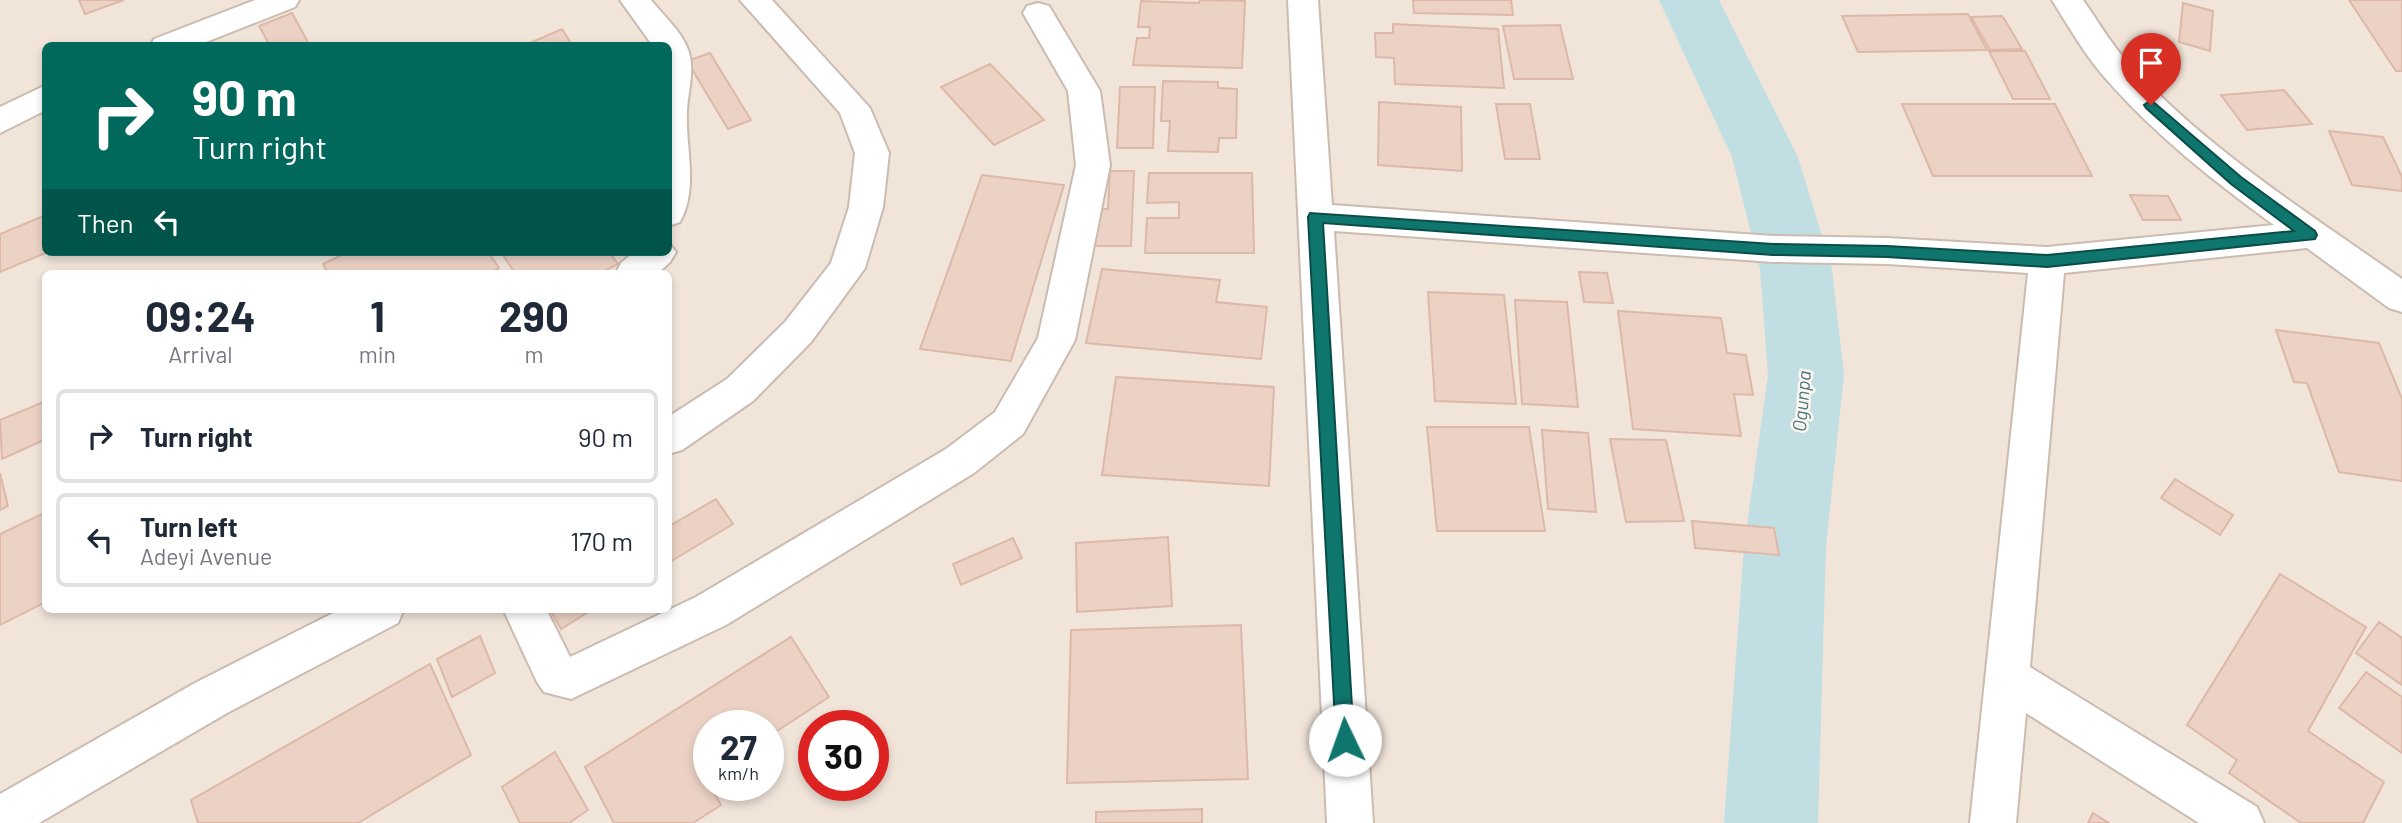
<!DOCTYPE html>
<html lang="en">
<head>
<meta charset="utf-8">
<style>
  :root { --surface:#fff; --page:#f2f2f3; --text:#1f2937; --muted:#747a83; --line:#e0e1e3 }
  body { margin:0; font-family:Barlow,sans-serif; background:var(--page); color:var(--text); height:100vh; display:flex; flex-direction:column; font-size:26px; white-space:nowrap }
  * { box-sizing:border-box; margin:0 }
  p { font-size:23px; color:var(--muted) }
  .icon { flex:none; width:38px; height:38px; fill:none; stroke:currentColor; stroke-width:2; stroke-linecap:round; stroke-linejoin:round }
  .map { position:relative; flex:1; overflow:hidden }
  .details { position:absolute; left:42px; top:270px; width:630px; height:343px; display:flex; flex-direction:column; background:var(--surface); border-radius:10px; box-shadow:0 4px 10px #0003 }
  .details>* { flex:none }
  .top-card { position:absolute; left:42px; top:42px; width:630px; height:214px; border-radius:10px; box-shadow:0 4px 10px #0003; background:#00695c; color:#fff; overflow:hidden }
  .speed { position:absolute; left:693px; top:710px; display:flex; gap:14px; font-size:35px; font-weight:700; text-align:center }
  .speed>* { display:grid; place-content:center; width:91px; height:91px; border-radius:50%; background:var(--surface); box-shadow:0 4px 10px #0003; line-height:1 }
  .speed small { font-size:18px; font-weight:400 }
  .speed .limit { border:10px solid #d22; background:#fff; color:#111 }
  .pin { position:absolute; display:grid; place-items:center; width:60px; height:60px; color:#fff; margin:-72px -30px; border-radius:50% 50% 50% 0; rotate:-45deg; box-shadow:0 0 7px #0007 }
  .pin .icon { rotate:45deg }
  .me { position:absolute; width:77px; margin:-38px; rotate:357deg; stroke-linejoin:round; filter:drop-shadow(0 0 5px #0008) }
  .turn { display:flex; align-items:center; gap:24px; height:147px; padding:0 35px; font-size:32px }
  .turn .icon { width:91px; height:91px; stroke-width:2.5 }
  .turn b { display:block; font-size:49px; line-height:60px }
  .then { display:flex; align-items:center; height:66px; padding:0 35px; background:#0003; gap:14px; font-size:26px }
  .eta { display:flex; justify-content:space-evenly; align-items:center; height:119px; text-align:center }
  .eta b { font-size:42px; font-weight:700; line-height:49px }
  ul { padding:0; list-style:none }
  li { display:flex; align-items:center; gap:21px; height:94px; margin:0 14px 10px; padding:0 21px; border:4px solid var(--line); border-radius:10px }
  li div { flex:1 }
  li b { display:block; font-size:26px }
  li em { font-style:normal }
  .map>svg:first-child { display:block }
  .residential { fill:#f1e5da; fill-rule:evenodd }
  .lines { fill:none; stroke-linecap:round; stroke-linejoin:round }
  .river { fill:#c1dfe2; fill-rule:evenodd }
  .building { fill:#ecd2c5; stroke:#ddb8a8; stroke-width:2 }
  .minor-casing { stroke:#cbbbb1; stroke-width:4 }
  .minor { fill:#fff; fill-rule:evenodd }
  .route { fill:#0f766e; stroke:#0a4d48; stroke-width:2 }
  .labels { text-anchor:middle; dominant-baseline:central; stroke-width:5; stroke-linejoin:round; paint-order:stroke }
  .water-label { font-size:19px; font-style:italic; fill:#49777b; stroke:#fdf7f1 }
</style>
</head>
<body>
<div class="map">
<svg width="2402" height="823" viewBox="0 0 2402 823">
  <rect width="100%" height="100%" fill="#faf3ea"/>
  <!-- residential -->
  <path class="residential" d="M0,0h2402v823h-2402zM46,46h622v206h-622zM46,273h622v336h-622zM709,726h59v60h-59zM814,726h59v60h-59z"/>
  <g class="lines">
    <!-- river -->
    <path class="river" d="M1659,0h60l79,157 34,112 12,106 -18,171 -8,277h-94l20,-277 24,-171 -8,-106 -28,-112z"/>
  </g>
  <!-- building -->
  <g class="building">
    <path d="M79,0h45l-39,14z"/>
    <path d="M1200,0l45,1 -3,67 -109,-3 4,-27h12l1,-11h-12l3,-26 58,2z"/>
    <path d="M1413,0h98l2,15 -99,-2z"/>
    <path d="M2349,0h53v71h-6z"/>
    <path d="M2183,3l30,8 -3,40 -31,-9z"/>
    <path d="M292,13l18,33h-40l-11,-20z"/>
    <path d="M1968,14l19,36 -129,2 -16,-36z"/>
    <path d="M2002,16l3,4 17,29 -32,1 -19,-33z"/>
    <path d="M1393,24l105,5 6,59 -109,-4 -1,-26 -18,-1 -1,-24h18z"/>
    <path d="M1560,25l13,54h-59l-11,-53z"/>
    <path d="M562,29l11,17h-50z"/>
    <path d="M1989,51h36l25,48h-37z"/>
    <path d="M710,53l41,67 -23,9 -41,-68z"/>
    <path d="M990,64l54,56 -50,25 -53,-58z"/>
    <path d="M1163,81l55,1v6l19,1 -1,49h-17l-1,14 -50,-1 2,-30h-9z"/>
    <path d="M1120,87h35l-2,61h-36z"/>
    <path d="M2284,90l28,34 -65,6 -26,-35z"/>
    <path d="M1379,102l82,5 1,64 -84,-6z"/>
    <path d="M1496,104h34l10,55h-35z"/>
    <path d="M1902,104h153l37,72h-159z"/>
    <path d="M2329,131l54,6 19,40v14l-50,-6z"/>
    <path d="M1110,171h24l-3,75h-40l3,-37h14z"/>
    <path d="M1149,173h103l2,80h-109l2,-35h32v-16l-32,1z"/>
    <path d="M982,175l82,10 -53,176 -91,-12z"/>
    <path d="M2130,195l38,1 13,24h-38z"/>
    <path d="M46,215v37h2l-48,20v-38z"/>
    <path d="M348,252h140l11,16 -9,5h-162l-5,-9z"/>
    <path d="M501,252h108l9,12 -17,9h-86z"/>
    <path d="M1102,269l118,11 -4,22 51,5 -6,52 -175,-16z"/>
    <path d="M1579,272l28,1 6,30 -29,-1z"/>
    <path d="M1428,292l76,3 12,109 -81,-3z"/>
    <path d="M1515,300l52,2 11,105 -56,-3z"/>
    <path d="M1618,311l103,7 6,35 19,2 7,40 -19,-1 7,42 -108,-7z"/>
    <path d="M2276,330l103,13 23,56v82l-63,-9 -32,-89 -13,-1z"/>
    <path d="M1116,377l158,10 -5,99 -167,-11z"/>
    <path d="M46,401v38l-44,20 -2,-39z"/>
    <path d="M1427,427h102l16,104h-108z"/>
    <path d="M1542,430l46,3 8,79 -48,-3z"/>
    <path d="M1610,439l56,1 18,81 -58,1z"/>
    <path d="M0,473l8,33 -8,4z"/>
    <path d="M2175,479l58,36 -13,20 -59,-37z"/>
    <path d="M716,499l17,25 -65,39v-36z"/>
    <path d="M46,512v90l-46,23v-91z"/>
    <path d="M1692,521l82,7 5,27 -84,-7z"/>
    <path d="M1168,537l4,69 -95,6 -1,-69z"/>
    <path d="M1013,538l9,20 -61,27 -8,-21z"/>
    <path d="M2280,574l86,53 -58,104 76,51 -21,41h-62l-72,-50 8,-13 -50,-35z"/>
    <path d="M550,609h43l-32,20z"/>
    <path d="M2379,622l23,16v47l-46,-32z"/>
    <path d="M1241,625l7,154 -181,4 4,-153z"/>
    <path d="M480,636l15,37 -43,24 -15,-38z"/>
    <path d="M791,637l38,60 -61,40v-11h-59v50l-3,2 15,27 -28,18h-79l-29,-56z"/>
    <path d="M430,664l41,91 -113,68h-160l-7,-23z"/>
    <path d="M2366,672l36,25v56l-63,-45z"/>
    <path d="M555,752l33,58 -19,13h-49l-18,-36z"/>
    <path d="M1202,809v14h-106v-11z"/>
    <path d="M2093,813l16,10h-21z"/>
  </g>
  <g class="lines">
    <defs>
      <g id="minor">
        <path d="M255,0h44l-4,7 -99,39h-46l4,-7z"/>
        <path d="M620,0h31c11,14 29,30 36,47 9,21 1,43 0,64 -2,36 12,77 -7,111l-12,4v-180h-15z"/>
        <path d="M740,0h32l98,108 19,45 -6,54 -18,61 -54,74 -58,59 -71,49 -14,4v-37l59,-38 58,-57 46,-59 18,-56 6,-54 -15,-40z"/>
        <path d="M1288,0h30l14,205 441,31 114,2 160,9 227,-22c-59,-43 -118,-89 -167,-145 -21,-23 -38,-53 -55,-80h31c15,21 29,46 47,65 78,85 178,148 272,214v33l-13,-4 -82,-60 -243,25 -34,394 227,140 7,16h-65l-173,-110 -10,110h-46l58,-550 -141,-9 -114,-2 -439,-31 39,592h-46z"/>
        <path d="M1038,3l11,3 51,85 10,74 -35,175 -52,94 -49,39 -248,152 -155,74 -27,-7 -7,-10 -34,-73h43l24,48 126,-60 250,-148 49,-37 43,-74 38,-173 -8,-74 -45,-78 4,-7z"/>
        <path d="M46,85v25l-46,23v-26z"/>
        <path d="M668,242l8,10 -6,10 -12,11h-42l5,-10 13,-11h34z"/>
        <path d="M341,609h63l-6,14 -171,90 -188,110h-39v-29l195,-111z"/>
      </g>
    </defs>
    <!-- minor casing -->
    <use href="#minor" class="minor-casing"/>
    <!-- minor -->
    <use href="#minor" class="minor"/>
  </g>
  <!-- route -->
  <path class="route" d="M2151,100l90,77 74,54 2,4 -2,4 -268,28 -160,-10 -114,-2 -450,-32 31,517 -2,7 -7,2 -7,-2 -2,-7 -28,-523 2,-4 463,31 114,2 160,9 247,-24 -63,-47 -85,-76 -2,-3z"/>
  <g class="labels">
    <!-- water labels -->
    <g class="water-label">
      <text transform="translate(1801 401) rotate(-85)">Ogunpa</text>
    </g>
  </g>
</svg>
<div class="speed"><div>27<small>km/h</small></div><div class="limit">30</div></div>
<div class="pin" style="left:2151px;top:105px;background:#d93025"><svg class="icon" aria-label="arrive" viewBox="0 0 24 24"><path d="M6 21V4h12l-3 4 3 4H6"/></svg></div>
<svg class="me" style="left:1345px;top:740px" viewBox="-20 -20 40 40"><circle r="19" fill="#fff"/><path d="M0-13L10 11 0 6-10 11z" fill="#0f766e"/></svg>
<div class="top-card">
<div class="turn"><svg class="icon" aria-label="right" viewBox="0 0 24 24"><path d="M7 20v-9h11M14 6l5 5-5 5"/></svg><div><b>90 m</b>Turn right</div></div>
<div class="then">Then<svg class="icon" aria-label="left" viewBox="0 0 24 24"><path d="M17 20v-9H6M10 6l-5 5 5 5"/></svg></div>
</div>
<section class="details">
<div class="eta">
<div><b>09:24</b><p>Arrival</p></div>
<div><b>1</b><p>min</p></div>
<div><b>290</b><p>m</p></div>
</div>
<ul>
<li><svg class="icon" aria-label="right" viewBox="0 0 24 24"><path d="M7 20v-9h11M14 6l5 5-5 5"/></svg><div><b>Turn right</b></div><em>90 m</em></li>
<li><svg class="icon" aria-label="left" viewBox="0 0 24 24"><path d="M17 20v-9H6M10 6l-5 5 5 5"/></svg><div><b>Turn left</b><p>Adeyi Avenue</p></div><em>170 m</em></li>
</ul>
</section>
</div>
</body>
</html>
